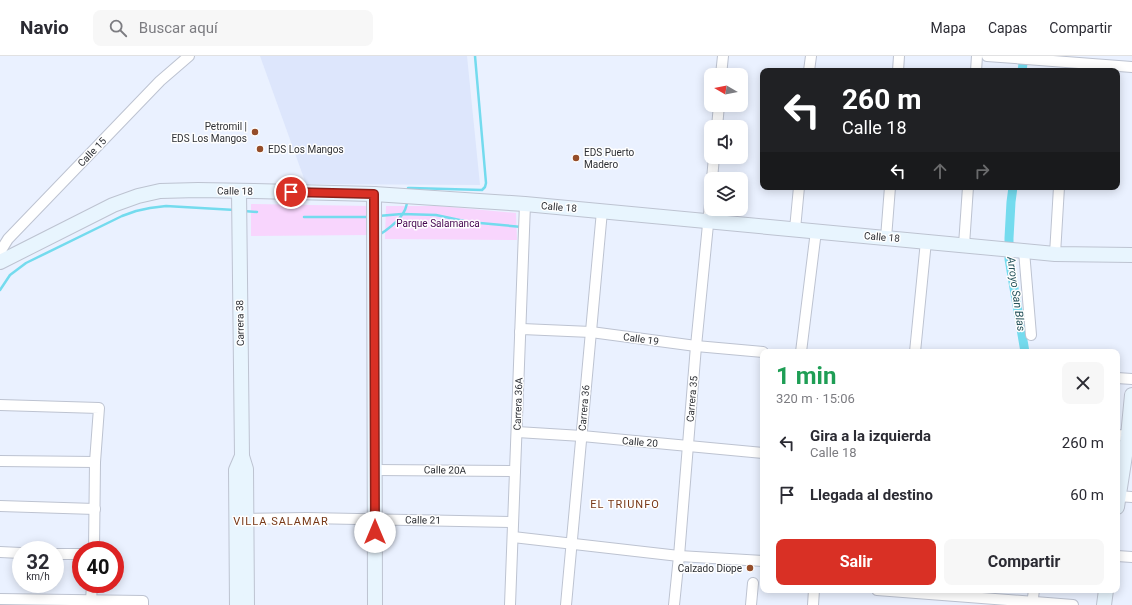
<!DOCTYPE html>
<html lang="es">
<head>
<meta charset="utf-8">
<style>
  :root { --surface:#fff; --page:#f7f7f7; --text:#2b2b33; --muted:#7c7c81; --line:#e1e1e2; --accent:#d93025 }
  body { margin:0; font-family:Roboto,sans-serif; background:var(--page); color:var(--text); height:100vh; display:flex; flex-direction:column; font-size:15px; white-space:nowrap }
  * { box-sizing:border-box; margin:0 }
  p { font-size:13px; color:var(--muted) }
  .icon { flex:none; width:22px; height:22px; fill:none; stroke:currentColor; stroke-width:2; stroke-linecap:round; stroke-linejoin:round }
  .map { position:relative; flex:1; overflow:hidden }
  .details { position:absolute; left:760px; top:293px; width:360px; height:244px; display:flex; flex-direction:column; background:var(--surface); border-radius:8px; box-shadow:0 2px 10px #0003 }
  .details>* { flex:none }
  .top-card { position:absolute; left:760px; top:12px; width:360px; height:122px; border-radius:8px; box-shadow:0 2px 10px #0003; background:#202124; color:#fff; overflow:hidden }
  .needle { width:26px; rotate:279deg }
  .tools { position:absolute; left:704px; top:12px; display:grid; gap:8px }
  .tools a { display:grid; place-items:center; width:44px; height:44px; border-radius:8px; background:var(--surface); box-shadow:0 2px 10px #0003; font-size:20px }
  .speed { position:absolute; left:12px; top:485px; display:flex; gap:8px; font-size:20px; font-weight:700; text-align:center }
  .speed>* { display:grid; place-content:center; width:52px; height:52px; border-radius:50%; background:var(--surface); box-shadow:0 2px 10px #0003; line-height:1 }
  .speed small { font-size:10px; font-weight:400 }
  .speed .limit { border:6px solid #d22; background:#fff; color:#111 }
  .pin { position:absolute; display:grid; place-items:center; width:34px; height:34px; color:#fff; margin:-17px; border:2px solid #fff; border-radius:50%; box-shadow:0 1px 4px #0007 }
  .me { position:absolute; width:44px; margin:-22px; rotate:0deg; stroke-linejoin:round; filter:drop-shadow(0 0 3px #0008) }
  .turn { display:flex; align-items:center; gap:14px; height:84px; padding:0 16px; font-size:18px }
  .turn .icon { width:52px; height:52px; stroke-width:2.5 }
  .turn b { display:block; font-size:28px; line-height:34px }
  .lanes { display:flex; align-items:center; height:38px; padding:0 16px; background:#0003; justify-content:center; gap:20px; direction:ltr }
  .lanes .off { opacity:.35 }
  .round { display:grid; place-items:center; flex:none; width:42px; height:42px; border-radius:8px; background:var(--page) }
  .headline { display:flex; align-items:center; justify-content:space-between; height:68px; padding:0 16px }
  h1 { font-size:24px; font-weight:700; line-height:30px; color:#1e9e55 }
  .button { display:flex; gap:8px; margin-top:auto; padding:8px 16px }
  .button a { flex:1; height:46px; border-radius:8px; background:var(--accent); color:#fff; font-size:16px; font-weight:700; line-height:46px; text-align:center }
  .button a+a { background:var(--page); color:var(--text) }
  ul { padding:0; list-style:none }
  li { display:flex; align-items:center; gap:12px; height:52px; padding:0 16px }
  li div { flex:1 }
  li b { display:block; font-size:15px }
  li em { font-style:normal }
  header { display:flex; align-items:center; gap:24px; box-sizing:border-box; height:56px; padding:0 20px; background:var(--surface); border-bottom:1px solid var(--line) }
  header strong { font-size:19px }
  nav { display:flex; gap:22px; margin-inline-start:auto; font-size:14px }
  .search { width:280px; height:36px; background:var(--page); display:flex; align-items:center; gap:10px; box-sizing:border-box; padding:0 14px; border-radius:8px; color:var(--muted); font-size:15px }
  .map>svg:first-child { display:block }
  .built { fill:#dde6fc }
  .green { fill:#f8d5fd }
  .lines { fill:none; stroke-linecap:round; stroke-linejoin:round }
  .stream { stroke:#74dbee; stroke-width:2.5 }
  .canal { stroke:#74dbee; stroke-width:9 }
  .street-casing { stroke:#bdc3d1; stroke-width:12 }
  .secondary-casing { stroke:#bdc3d1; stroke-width:16 }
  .street { stroke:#fff; stroke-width:10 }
  .secondary { stroke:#e8f5fe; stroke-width:14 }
  .route-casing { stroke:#8d1f18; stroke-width:10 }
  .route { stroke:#d93025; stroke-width:7 }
  .poi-dot { fill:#954d29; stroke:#fefefe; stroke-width:1.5 }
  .labels { text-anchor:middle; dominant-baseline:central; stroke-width:3; stroke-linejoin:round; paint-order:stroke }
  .poi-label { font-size:10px; fill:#2d2f34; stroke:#fefefe; text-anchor:end }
  .street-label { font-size:10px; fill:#2d2f34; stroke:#fefefe }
  .park-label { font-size:10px; fill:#470751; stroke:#fefefe }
  .water-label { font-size:11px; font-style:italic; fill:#25535b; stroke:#fefefe }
  .neighbourhood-label { font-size:11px; letter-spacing:1px; fill:#783817; stroke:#fefefe }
</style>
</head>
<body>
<header>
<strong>Navio</strong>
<div class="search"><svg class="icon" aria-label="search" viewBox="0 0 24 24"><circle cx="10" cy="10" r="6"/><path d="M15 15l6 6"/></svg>Buscar aquí</div>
<nav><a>Mapa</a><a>Capas</a><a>Compartir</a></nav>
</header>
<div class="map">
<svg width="1132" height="549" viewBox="0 0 1132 549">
  <rect width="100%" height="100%" fill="#eaf1ff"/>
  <!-- built -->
  <path class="built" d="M260,0h207l13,129 -174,-1z"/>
  <!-- green -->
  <g class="green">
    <path d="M251,148l117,2v29l-117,1z"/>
    <path d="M386,150h53l77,7 1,27 -132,-1z"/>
  </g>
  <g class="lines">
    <!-- stream -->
    <g class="stream">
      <path d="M407,136l1,-4h3l71,2 3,-3 1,-4 -11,-127"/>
      <path d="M244,155l13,1"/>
      <path d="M378,160l24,-2 34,1 33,7 53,5"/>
      <path d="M304,161h65"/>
      <path d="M379,179c11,-7 28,-20 28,-34"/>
      <path d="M0,234l10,-15 16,-12 96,-47 14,-5 14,-3 16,-2 69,4"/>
    </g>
    <!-- canal -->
    <g class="canal">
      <path d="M1022,15l2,-15"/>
      <path d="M1013,131l-2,15 -2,36v21l16,93"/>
    </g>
    <defs>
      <g id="street">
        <path d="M987,0l145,11"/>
        <path d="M809,15l2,-15"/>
        <path d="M898,15l1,-15"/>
        <path d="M976,15l1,-15"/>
        <path d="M721,19l2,-19"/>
        <path d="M717,71l2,-22"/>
        <path d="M712,123l2,-22"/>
        <path d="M795,173l4,-42"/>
        <path d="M886,182l4,-51"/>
        <path d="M964,189l4,-58"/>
        <path d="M1024,195l7,84"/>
        <path d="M0,196l8,-13 152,-158 29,-25"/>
        <path d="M1055,198l4,-67"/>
        <path d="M520,276l2,-3 69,3 105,14 67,6"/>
        <path d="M801,296l15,-121"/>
        <path d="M915,296l11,-111"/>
        <path d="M1117,322l15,1"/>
        <path d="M0,349l99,3 -4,54 -1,88"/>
        <path d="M517,376l65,4 181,17"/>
        <path d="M1117,379l15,1"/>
        <path d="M0,405l95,1"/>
        <path d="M375,414l140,1"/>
        <path d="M1117,440l15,1"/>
        <path d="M0,450l95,3"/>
        <path d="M241,463l66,-1 206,4"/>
        <path d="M513,481l166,19 84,5"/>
        <path d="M0,496l21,1"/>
        <path d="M55,498h26"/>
        <path d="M1117,500l15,1"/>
        <path d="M877,534l196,15"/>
        <path d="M0,543l143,2v4"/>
        <path d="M91,545l1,-17"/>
        <path d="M510,549l15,-401"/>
        <path d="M566,549l36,-394"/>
        <path d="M674,549l5,-49 17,-210 15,-152"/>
        <path d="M751,549l2,-22"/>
        <path d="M813,549l1,-15"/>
        <path d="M1032,549l2,-15"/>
      </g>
      <g id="secondary">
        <path d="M239,135l3,265 4,13 1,136"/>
        <path d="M374,138l1,411"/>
        <path d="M0,206l113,-57 25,-9 22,-5 38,-1 56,1 120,3 151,10 530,50 77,1"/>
        <path d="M1117,451l11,-71 4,-41"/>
        <path d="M237,549l-1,-135 6,-14"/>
        <path d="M1104,549l2,-15"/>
      </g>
    </defs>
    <!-- street casing -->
    <use href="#street" class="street-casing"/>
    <!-- secondary casing -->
    <use href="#secondary" class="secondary-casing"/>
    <!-- street -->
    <use href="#street" class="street"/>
    <!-- secondary -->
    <use href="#secondary" class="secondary"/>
  </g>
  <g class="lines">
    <defs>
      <path id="route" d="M291,136l83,2 1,338"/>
    </defs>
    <!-- route casing -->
    <use href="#route" class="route-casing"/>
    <!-- route -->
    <use href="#route" class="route"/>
  </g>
  <!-- markers -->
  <g class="poi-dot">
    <circle cx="255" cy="76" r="4"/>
    <circle cx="260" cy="93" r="4"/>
    <circle cx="576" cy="102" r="4"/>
    <circle cx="750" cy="512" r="4"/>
  </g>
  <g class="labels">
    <!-- poi labels -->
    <g class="poi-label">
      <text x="247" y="70">Petromil |<tspan x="247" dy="12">EDS Los Mangos</tspan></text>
      <text x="268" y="93" text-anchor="start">EDS Los Mangos</text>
      <text x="584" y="96" text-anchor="start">EDS Puerto<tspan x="584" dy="12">Madero</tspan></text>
      <text x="742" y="512">Calzado Diope</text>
    </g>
    <!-- street labels -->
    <g class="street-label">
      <text transform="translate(92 96) rotate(-46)">Calle 15</text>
      <text transform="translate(235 135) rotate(1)">Calle 18</text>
      <text transform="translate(559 151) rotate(5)">Calle 18</text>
      <text transform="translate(882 181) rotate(5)">Calle 18</text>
      <text transform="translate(240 267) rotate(-91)">Carrera 38</text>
      <text transform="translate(641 283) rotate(8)">Calle 19</text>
      <text transform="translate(692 343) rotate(-85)">Carrera 35</text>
      <text transform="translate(518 348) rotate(-88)">Carrera 36A</text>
      <text transform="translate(584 352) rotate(-85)">Carrera 36</text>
      <text transform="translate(640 386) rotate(5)">Calle 20</text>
      <text transform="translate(445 414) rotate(1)">Calle 20A</text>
      <text transform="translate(423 464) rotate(1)">Calle 21</text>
    </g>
    <!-- park labels -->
    <g class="park-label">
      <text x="438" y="167">Parque Salamanca</text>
    </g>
    <!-- water labels -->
    <g class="water-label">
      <text transform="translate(1016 238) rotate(82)">Arroyo San Blas</text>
    </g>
    <!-- neighbourhood labels -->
    <g class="neighbourhood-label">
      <text x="625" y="448">EL TRIUNFO</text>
      <text x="281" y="465">VILLA SALAMAR</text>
    </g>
  </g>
</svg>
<div class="tools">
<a><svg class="needle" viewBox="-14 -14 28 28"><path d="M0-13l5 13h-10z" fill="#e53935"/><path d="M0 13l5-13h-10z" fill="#7c7c81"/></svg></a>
<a><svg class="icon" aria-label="sound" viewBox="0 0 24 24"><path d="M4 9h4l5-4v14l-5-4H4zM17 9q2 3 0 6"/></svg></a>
<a><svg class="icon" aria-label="layers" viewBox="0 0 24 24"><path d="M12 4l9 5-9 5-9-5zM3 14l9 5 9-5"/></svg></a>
</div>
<div class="speed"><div>32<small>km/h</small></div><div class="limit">40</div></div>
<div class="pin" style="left:291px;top:136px;background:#d93025"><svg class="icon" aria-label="arrive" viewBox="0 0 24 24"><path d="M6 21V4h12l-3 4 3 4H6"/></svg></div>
<svg class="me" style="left:375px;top:476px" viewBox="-20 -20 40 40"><circle r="19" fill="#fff"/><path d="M0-13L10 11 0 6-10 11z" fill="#d93025"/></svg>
<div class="top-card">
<div class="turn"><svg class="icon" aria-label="left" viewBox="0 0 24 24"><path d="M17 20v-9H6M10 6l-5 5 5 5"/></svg><div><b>260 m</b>Calle 18</div></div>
<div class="lanes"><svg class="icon" aria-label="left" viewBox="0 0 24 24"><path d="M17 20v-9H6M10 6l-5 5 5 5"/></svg><svg class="icon off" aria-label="ahead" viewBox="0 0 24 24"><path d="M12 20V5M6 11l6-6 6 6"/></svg><svg class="icon off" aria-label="right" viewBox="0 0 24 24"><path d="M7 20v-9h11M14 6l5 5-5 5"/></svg></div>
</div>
<section class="details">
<div class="headline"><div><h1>1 min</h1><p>320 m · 15:06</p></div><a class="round"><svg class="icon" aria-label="close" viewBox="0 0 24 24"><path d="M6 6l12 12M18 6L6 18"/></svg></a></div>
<ul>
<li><svg class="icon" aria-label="left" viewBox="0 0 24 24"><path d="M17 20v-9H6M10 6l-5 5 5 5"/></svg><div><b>Gira a la izquierda</b><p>Calle 18</p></div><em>260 m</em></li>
<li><svg class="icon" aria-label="arrive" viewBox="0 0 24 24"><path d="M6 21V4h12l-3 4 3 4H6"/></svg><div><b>Llegada al destino</b></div><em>60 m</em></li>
</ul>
<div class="button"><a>Salir</a><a>Compartir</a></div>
</section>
</div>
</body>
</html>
